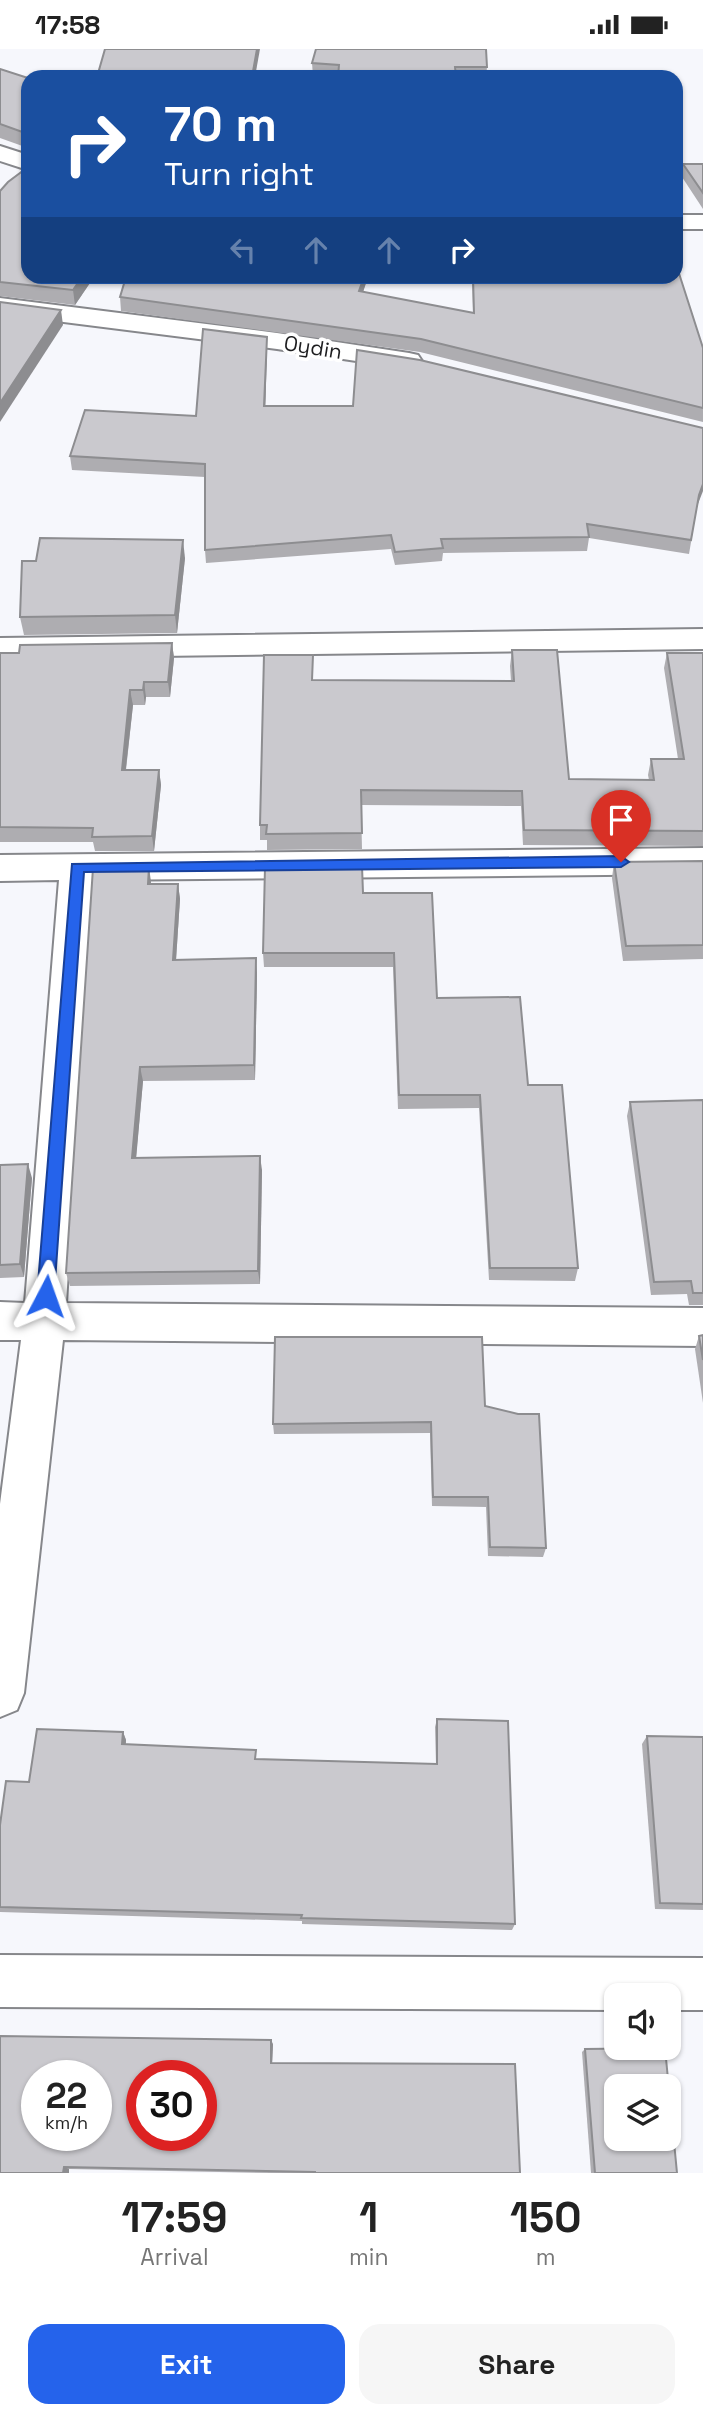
<!DOCTYPE html>
<html lang="en">
<head>
<meta charset="utf-8">
<style>
  :root { --surface:#fff; --page:#f6f6f6; --text:#222; --muted:#767676; --accent:#2563eb }
  body { margin:0; font-family:"Space Grotesk",sans-serif; background:var(--page); color:var(--text); height:100vh; display:flex; flex-direction:column; font-size:26px; white-space:nowrap }
  * { box-sizing:border-box; margin:0 }
  p { font-size:23px; color:var(--muted) }
  .icon { flex:none; width:38px; height:38px; fill:none; stroke:currentColor; stroke-width:2; stroke-linecap:round; stroke-linejoin:round }
  .map { position:relative; height:2124px; overflow:hidden }
  .sheet { display:flex; flex-direction:column; background:var(--surface); flex:1 }
  .sheet>* { flex:none }
  .banner { position:absolute; left:21px; top:21px; width:662px; height:214px; border-radius:21px; box-shadow:0 2px 5px #0004; background:#1a4fa0; color:#fff; overflow:hidden }
  .tools { position:absolute; left:604px; top:1934px; display:grid; gap:14px }
  .tools a { display:grid; place-items:center; width:77px; height:77px; border-radius:14px; background:var(--surface); box-shadow:0 2px 5px #0004; font-size:35px }
  .speed { position:absolute; left:21px; top:2011px; display:flex; gap:14px; font-size:35px; font-weight:700; text-align:center }
  .speed>* { display:grid; place-content:center; width:91px; height:91px; border-radius:50%; background:var(--surface); box-shadow:0 2px 5px #0004; line-height:1 }
  .speed small { font-size:18px; font-weight:400 }
  .speed .limit { border:10px solid #d22; background:#fff; color:#111 }
  .pin { position:absolute; display:grid; place-items:center; width:60px; height:60px; color:#fff; margin:-72px -30px; border-radius:50% 50% 50% 0; rotate:-45deg; box-shadow:0 0 7px #0007 }
  .pin .icon { rotate:45deg }
  .me { position:absolute; width:77px; margin:-38px; rotate:4deg; stroke-linejoin:round; filter:drop-shadow(0 0 5px #0008) }
  .turn { display:flex; align-items:center; gap:24px; height:147px; padding:0 28px; font-size:32px }
  .turn .icon { width:91px; height:91px; stroke-width:2.5 }
  .turn b { display:block; font-size:49px; line-height:60px }
  .lanes { display:flex; align-items:center; height:66px; padding:0 28px; background:#0003; justify-content:center; gap:35px; direction:ltr }
  .lanes .off { opacity:.35 }
  .eta { display:flex; justify-content:space-evenly; align-items:center; height:119px; text-align:center }
  .eta b { font-size:42px; font-weight:700; line-height:49px }
  .primary-button { display:flex; gap:14px; margin-top:auto; padding:14px 28px }
  .primary-button a { flex:1; height:80px; border-radius:21px; background:var(--accent); color:#fff; font-size:28px; font-weight:700; line-height:80px; text-align:center }
  .primary-button a+a { background:var(--page); color:var(--text) }
  .status { display:flex; justify-content:space-between; align-items:center; height:49px; padding:0 35px; background:var(--surface); direction:ltr }
  .status svg { height:19px; fill:currentColor }
  .map>svg:first-child { display:block }
  .lines { fill:none; stroke-linecap:round; stroke-linejoin:round }
  .street-casing { stroke:#86878b; stroke-width:4 }
  .street { fill:#fff; fill-rule:evenodd }
  .wall { fill:#aeadb1 }
  .shaded-wall { fill:#8d8d90 }
  .building { fill:#cac9ce; stroke:#8d8d90; stroke-width:2; fill-rule:evenodd }
  .route { fill:#2563eb; stroke:#184099; stroke-width:2 }
  .labels { text-anchor:middle; dominant-baseline:central; stroke-width:7; stroke-linejoin:round; paint-order:stroke }
  .far-street-label { font-size:21px; fill:#1e1e20; stroke:#fff }
</style>
</head>
<body>
<div class="status"><b>17:58</b><svg viewBox="0 0 49 12"><path d="M0 12V9h3v3zM5 12V6h3v6zM10 12V3h3v9zM15 12V0h3v12zM26 1h20v11H26zM47 4h2v5h-2z"/></svg></div>
<div class="map">
<svg width="703" height="2124" viewBox="0 0 703 2124">
  <rect width="100%" height="100%" fill="#f6f7fc"/>
  <g class="lines">
    <defs>
      <g id="street">
        <path d="M0,97l28,9v15l-28,-9z"/>
        <rect x="676" y="166" width="27" height="14"/>
        <path d="M0,249l277,35 132,20 9,2 4,6 -4,6 -9,2 -132,-20 -277,-35z"/>
        <path d="M703,580v20l-703,9v-20z"/>
        <path d="M703,799v26l-610,6 -27,423 637,5v38l-640,-6 -39,353 -7,17 -17,7v-213l21,-164h-21v-38l25,1 34,-423 -59,1v-26z"/>
        <path d="M0,1906l703,3v52h-35v-15h-52v15l-616,-3z"/>
      </g>
    </defs>
    <!-- street casing -->
    <use href="#street" class="street-casing"/>
    <!-- street -->
    <use href="#street" class="street"/>
  </g>
  <!-- wall -->
  <g class="wall">
    <path d="M312,14l175,4 -1,10h-157l-16,-1z"/>
    <path d="M0,20l28,9v70l-28,-10z"/>
    <path d="M683,115h20v45l-21,-32z"/>
    <path d="M0,142l94,86 -19,28 -75,-9z"/>
    <path d="M126,228h242l-5,15 110,21 -1,-36h204l27,71v74l-283,-70 -299,-41 -1,-14z"/>
    <path d="M267,288l-2,69 432,101 -8,47 -100,-16 -2,13 -144,2 -1,8 -47,4 -4,-16 -185,14 -1,-13v-73l-133,-7 -2,-14 126,-40z"/>
    <path d="M185,509l-8,75 -153,2 -4,-18z"/>
    <path d="M172,594l2,15 -4,39h-24l-1,8h-12l-7,65h33l2,15 -7,66h-59l-2,-9h-93v-189h19z"/>
    <path d="M512,601l57,129 80,1 -1,-5 3,-16h27l-14,-91 3,-15h36v193l-180,-1 -2,-39 -160,-1 1,44 -95,1v-10h-7v-15l251,-144 -1,-15z"/>
    <path d="M703,812v98l-80,2 -11,-83 2,-16z"/>
    <path d="M151,835h27l2,15 -4,61 81,13 -2,107 -112,1 -7,76 126,13 -2,114 -190,2 -4,-13z"/>
    <path d="M363,844l74,105 91,87 50,183 -3,13 -86,-1 -10,-172 -81,1 -5,-142h-129l-1,-14z"/>
    <path d="M703,1051v205h-14l-2,-11 -36,1 -24,-179 3,-14z"/>
    <path d="M0,1116l32,13 -8,99 -24,1z"/>
    <path d="M703,1286v68l-8,-54 4,-13z"/>
    <path d="M485,1357l61,142 -3,9 -55,-1 -2,-49 -54,-1 -2,-73 -156,1 -1,-10z"/>
    <path d="M437,1670l78,205 -3,6 -210,-6v-3l-302,-9v-87l29,-43 94,-50 3,8v4l131,15 179,5 -1,-37z"/>
    <path d="M647,1687l56,1v173l-48,-1 -13,-165z"/>
    <path d="M273,1995l-1,19 248,110h-250l-201,-4 -69,4z"/>
    <path d="M585,2000l92,124h-86l-9,-121z"/>
  </g>
  <!-- shaded-wall -->
  <g class="shaded-wall">
    <path d="M257,0h3l-5,28h-3z"/>
    <path d="M82,228h12l-19,28 -2,-15z"/>
    <path d="M364,228h4l-9,27v-13z"/>
    <path d="M61,261l2,15 -63,97v-19z"/>
    <path d="M267,288v13l-2,70 -1,-14z"/>
    <path d="M703,435v7l-7,18 3,-14z"/>
    <path d="M183,491l2,18 -8,75 -2,-18z"/>
    <path d="M172,594l2,15 -4,39 -2,-15z"/>
    <path d="M144,633l2,15 -1,8 -2,-15z"/>
    <path d="M130,641l3,15 -9,80 -2,-15z"/>
    <path d="M159,721l2,15 -7,66 -2,-15z"/>
    <path d="M149,818l2,15 -1,17 -2,-15z"/>
    <path d="M178,835l2,15 -5,76 -2,-15z"/>
    <path d="M256,909l1,15 -2,107 -1,-15z"/>
    <path d="M140,1018l3,14 -8,90 -3,-13z"/>
    <path d="M260,1107l2,14 -2,114 -2,-13z"/>
    <path d="M28,1115l4,14 -8,99 -4,-13z"/>
    <path d="M123,1683l3,8 -1,12 -3,-8z"/>
    <path d="M271,1991l2,4 -1,23 -1,-4z"/>
    <path d="M64,2118l5,2v4h-6z"/>
  </g>
  <!-- building -->
  <g class="building">
    <path d="M105,0h152l-5,28h-155z"/>
    <path d="M316,0h170l1,18h-32l1,10h-118l1,-12 -27,-2z"/>
    <path d="M0,20l28,9v56l-28,-10z"/>
    <path d="M683,115h20v29z"/>
    <path d="M28,118v110h54l-9,13 -73,-8v-91l8,-9z"/>
    <path d="M676,215l27,84v60l-282,-69 -301,-42 6,-20h238l-5,14 115,22 -1,-36h203z"/>
    <path d="M0,253l61,8 -61,93z"/>
    <path d="M203,280l64,8 -3,69h89l4,-56 63,10 283,68v56l-4,11 -8,45 -104,-16 2,13 -148,2 2,9 -48,4 -4,-17 -186,15v-86l-135,-8 15,-46 111,6z"/>
    <path d="M40,489l143,2 -8,75 -155,2 2,-56h14z"/>
    <path d="M172,594l-4,39h-24l-1,8h-13l-8,80h37l-7,66 -60,1 1,-9 -93,-1v-174h19l1,-8z"/>
    <path d="M512,601h45l12,129 85,1 -3,-21h33l-17,-106h36v178l-179,-1 -2,-39 -161,-1 1,43 -96,1 1,-9h-7l4,-170h49l-1,25 202,1z"/>
    <path d="M703,812v84l-77,1 -12,-84z"/>
    <path d="M362,817l1,27h69l5,105 83,-1 8,88h34l16,183h-88l-10,-173h-81l-5,-142h-131l2,-86z"/>
    <path d="M149,818l-1,17h30l-5,76 83,-2 -2,107 -114,2 -8,91 128,-2 -2,115 -192,2 27,-405z"/>
    <path d="M703,1051v193h-10l-2,-12 -37,1 -24,-180z"/>
    <path d="M28,1115l-8,100 -20,1v-100z"/>
    <path d="M703,1286v25l-4,-24z"/>
    <path d="M275,1288h207l3,69 33,8h21l7,134 -56,-1 -2,-50h-55l-2,-75 -158,2z"/>
    <path d="M437,1670l71,2 7,203 -214,-6 1,-3 -302,-8v-82l6,-44 23,1 8,-53 86,3 -1,12 134,6 -1,9 182,5z"/>
    <path d="M647,1687l56,1v167l-43,-1z"/>
    <path d="M0,1987l271,4v23l244,1 5,109h-205v-1l-251,-5 -1,6h-63zM37,2026h59v60h-59zM142,2026h59v60h-59z"/>
    <path d="M665,1999l12,125h-82l-10,-124zM616,2037h52v53h-52z"/>
  </g>
  <!-- route -->
  <path class="route" d="M621,807l8,6 -8,5 -537,5 -30,424 -2,5 -6,2 -6,-2 -3,-5 35,-432z"/>
  <g class="labels">
    <!-- far-street labels -->
    <g class="far-street-label">
      <text transform="translate(313 298) rotate(9)">Oydin</text>
    </g>
  </g>
</svg>
<div class="tools">
<a><svg class="icon" aria-label="sound" viewBox="0 0 24 24"><path d="M4 9h4l5-4v14l-5-4H4zM17 9q2 3 0 6"/></svg></a>
<a><svg class="icon" aria-label="layers" viewBox="0 0 24 24"><path d="M12 4l9 5-9 5-9-5zM3 14l9 5 9-5"/></svg></a>
</div>
<div class="speed"><div>22<small>km/h</small></div><div class="limit">30</div></div>
<div class="pin" style="left:621px;top:813px;background:#d93025"><svg class="icon" aria-label="arrive" viewBox="0 0 24 24"><path d="M6 21V4h12l-3 4 3 4H6"/></svg></div>
<svg class="me" style="left:46px;top:1247px" viewBox="-20 -20 40 40"><path d="M0-17L14 15 0 8-14 15z" fill="#2563eb" stroke="#fff" stroke-width="4"/></svg>
<div class="banner">
<div class="turn"><svg class="icon" aria-label="right" viewBox="0 0 24 24"><path d="M7 20v-9h11M14 6l5 5-5 5"/></svg><div><b>70 m</b>Turn right</div></div>
<div class="lanes"><svg class="icon off" aria-label="left" viewBox="0 0 24 24"><path d="M17 20v-9H6M10 6l-5 5 5 5"/></svg><svg class="icon off" aria-label="ahead" viewBox="0 0 24 24"><path d="M12 20V5M6 11l6-6 6 6"/></svg><svg class="icon off" aria-label="ahead" viewBox="0 0 24 24"><path d="M12 20V5M6 11l6-6 6 6"/></svg><svg class="icon" aria-label="right" viewBox="0 0 24 24"><path d="M7 20v-9h11M14 6l5 5-5 5"/></svg></div>
</div>
</div>
<section class="sheet">
<div class="eta">
<div><b>17:59</b><p>Arrival</p></div>
<div><b>1</b><p>min</p></div>
<div><b>150</b><p>m</p></div>
</div>
<div class="primary-button"><a>Exit</a><a>Share</a></div>
</section>
</body>
</html>
